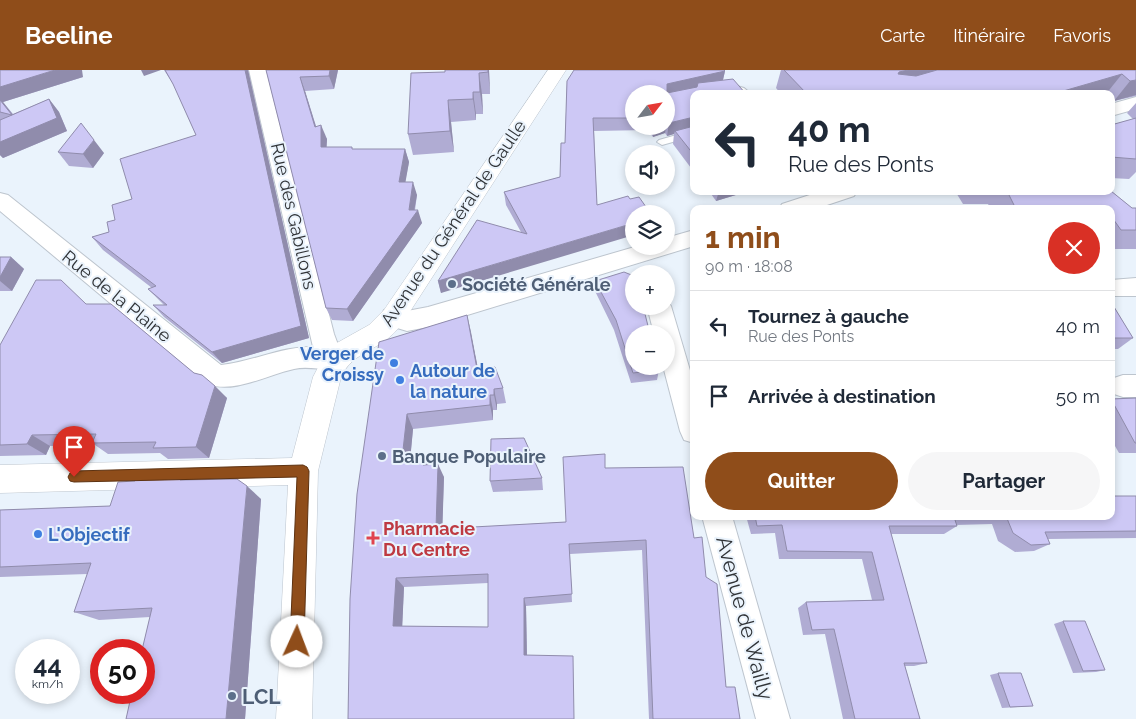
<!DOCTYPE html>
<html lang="fr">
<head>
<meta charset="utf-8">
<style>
  :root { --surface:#fff; --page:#f6f6f7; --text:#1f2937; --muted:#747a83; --line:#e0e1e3; --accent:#8f4d1a }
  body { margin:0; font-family:Raleway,sans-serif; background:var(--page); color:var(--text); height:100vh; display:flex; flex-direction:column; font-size:19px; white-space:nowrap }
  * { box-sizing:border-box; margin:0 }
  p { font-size:16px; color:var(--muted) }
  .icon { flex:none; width:28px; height:28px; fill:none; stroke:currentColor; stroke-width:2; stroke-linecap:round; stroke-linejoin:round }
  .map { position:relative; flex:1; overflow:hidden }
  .side { position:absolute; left:690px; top:135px; width:425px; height:315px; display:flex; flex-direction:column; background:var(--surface); border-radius:10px; box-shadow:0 2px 8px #0003 }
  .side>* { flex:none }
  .hud { position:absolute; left:690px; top:20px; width:425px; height:105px; border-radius:10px; box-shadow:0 2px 8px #0003; background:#fff; color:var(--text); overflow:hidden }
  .needle { width:32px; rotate:59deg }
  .fabs { position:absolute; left:625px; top:15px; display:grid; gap:10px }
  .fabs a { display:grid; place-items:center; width:50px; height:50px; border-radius:50%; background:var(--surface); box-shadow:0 2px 8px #0003; font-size:25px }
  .speed { position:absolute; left:15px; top:569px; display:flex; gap:10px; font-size:25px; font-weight:700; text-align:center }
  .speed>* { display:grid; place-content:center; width:65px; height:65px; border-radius:50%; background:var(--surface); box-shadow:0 2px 8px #0003; line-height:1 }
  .speed small { font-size:12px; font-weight:400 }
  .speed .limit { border:8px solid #d22; background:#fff; color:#111 }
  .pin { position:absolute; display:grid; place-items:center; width:42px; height:42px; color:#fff; margin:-51px -21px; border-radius:50% 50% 50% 0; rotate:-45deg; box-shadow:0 0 5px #0007 }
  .pin .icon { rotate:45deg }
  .me { position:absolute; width:55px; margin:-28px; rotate:2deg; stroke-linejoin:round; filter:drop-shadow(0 0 4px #0008) }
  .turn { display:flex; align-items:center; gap:18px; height:105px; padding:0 15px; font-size:22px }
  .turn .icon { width:65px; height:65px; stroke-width:2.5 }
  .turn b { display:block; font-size:35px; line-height:42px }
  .round { display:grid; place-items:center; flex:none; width:52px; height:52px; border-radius:26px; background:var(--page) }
  .head { display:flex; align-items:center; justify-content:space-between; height:85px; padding:0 15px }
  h1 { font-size:30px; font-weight:700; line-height:38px; color:var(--accent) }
  .action { display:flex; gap:10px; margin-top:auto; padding:10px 15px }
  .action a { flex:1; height:58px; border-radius:30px; background:var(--accent); color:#fff; font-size:20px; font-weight:700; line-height:58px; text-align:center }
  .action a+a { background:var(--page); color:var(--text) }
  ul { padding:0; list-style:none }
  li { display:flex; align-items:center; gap:15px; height:70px; padding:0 15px; border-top:1px solid var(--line) }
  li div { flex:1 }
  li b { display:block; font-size:19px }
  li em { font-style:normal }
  header { display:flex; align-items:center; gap:30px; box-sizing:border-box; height:70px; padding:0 25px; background:var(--accent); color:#fff }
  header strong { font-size:24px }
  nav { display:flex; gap:28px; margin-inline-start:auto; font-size:18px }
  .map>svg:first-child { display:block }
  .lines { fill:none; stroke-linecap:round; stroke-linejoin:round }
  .service-casing { stroke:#bdc5ce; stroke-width:2 }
  .minor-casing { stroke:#bdc5ce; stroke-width:2 }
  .secondary-casing { stroke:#bdc5ce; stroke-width:1 }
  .service { fill:#fff; fill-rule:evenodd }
  .minor { fill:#fff; fill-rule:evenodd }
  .secondary { fill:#fff; fill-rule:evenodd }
  .wall { fill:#b0acd3; fill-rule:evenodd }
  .shaded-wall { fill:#908cac }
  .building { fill:#cdc8f5; stroke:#908cac; fill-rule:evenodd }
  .route { fill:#8f4d1a; stroke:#5d3211 }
  .service-dot { fill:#5c6f8a; stroke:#eaf3fc; stroke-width:2 }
  .shop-dot { fill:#3f7fe0; stroke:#eaf3fc; stroke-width:2 }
  .health-dot { fill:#e0444e; stroke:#eaf3fc; stroke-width:2 }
  .labels { text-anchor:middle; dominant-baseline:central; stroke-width:4; stroke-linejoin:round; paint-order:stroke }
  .street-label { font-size:18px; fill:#303337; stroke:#eaf3fc }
  .service-label { font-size:18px; font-weight:bold; fill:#4e5e75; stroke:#eaf3fc; text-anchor:start }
  .shop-label { font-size:18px; font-weight:bold; fill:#366cbe; stroke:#eaf3fc; text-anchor:start }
  .health-label { font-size:18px; font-weight:bold; fill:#be3a42; stroke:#eaf3fc; text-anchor:start }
  .near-street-label { font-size:21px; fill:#303337; stroke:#eaf3fc }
  .near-service-label { font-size:21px; font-weight:bold; fill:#4e5e75; stroke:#eaf3fc; text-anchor:start }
</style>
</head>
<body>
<header>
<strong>Beeline</strong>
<nav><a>Carte</a><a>Itinéraire</a><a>Favoris</a></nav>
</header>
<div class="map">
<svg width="1136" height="649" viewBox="0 0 1136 649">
  <rect width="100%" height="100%" fill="#eaf3fc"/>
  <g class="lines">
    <defs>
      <g id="service">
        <path d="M729,14l15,4 7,6c-9,0 -15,-4 -24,-4 -11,0 -22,4 -33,4v2l-1,-2 14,-6z"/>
        <path d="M694,60v6l-32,9 -5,-3 2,-2z"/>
      </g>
      <g id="minor">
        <path d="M249,0h18l67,264 3,8 11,18 -4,7c-16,6 -33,-2 -50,2 -28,6 -59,25 -87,15l-207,-173v-18l8,2 213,170c31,-3 61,-19 92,-18z"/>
        <path d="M1136,27v12l-25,7v-12z"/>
        <path d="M822,121h35l-3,5 -39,13h-36l3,-5z"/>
        <path d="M694,160v16l-266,81 -21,4 -23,-7 -3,-7 3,-7 9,-3 14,4 21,-4 210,-61h28v-8z"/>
        <path d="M1136,208v18h-25v-16z"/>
        <path d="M666,229l5,7 23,78v59l-10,-3 -4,-9 -17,-65h3v-32h-12l-7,-28h19z"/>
        <path d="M1123,305h13v22h-13l-9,-3 -3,-5 3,-11z"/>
        <path d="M702,446h30l58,203h-34z"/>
      </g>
      <path id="secondary" d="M548,0h18l-164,254c-5,6 -11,12 -17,17 -17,11 -36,17 -44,36l-23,94 -6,248h-36l12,-234 -288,8v-28l292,-7 21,-81 13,-25 9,-8 34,-19 15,-15z"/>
    </defs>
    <!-- service casing -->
    <use href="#service" class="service-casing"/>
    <!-- minor casing -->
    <use href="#minor" class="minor-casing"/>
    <!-- secondary casing -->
    <use href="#secondary" class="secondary-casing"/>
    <!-- service -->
    <use href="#service" class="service"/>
    <!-- minor -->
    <use href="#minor" class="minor"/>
    <!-- secondary -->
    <use href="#secondary" class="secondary"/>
  </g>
  <!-- wall -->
  <g class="wall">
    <path d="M0,0l83,7 -80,25 10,12 36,-15 10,13 8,19 -64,27 -3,-3z"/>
    <path d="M164,0h84l61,268 -87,25 -58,-46 -11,-12h11l-16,-16 4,-1 -49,-38 -11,-13 17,-5 6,-12 17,-21 64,-64 -21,-48z"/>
    <path d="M266,0h72l-4,19 -29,2 11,35 11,13 -1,8 27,2h52l4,13 -4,20 12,13 -2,15 7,13 -69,98 -21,-1 -6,-12z"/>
    <path d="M445,0h44l1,24h-8l1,20h-7v6l-25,2 3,30 -41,3 -5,-21 37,-62z"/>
    <path d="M781,0h355v26l-22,5 -3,-2v-5h-330l-5,-6z"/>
    <path d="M725,1l-2,9 -29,14v78l-21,-28 1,-10 -7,2 -2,-3 -12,4 -5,-7 -54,1 3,74 -156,88 -3,-12 83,-49 -15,-27 -2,-13 56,-15 5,-34 2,-62zM634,24h32v32h-32z"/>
    <path d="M1136,33v69l-7,7 -18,-1v-53l22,-6 -6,-6z"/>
    <path d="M58,82l46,1 -11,15 -24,-2z"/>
    <path d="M709,121h40l-33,10z"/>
    <path d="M955,121h156l21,17h4v41h-25v-40h-120l-3,-5h-25z"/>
    <path d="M0,187h11l13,12 -12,22h-12z"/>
    <path d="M595,211l64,89 -2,10 -26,3 -17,-53 -19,-39z"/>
    <path d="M1111,232l22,36 -15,11h-7z"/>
    <path d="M86,234l108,69 33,25 -18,60 -41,1 -8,-6 -52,1 -13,-9 -45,1 -4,9 -46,1v-111z"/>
    <path d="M467,245l11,54 25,19 3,15 -9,1v6h-4v10l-80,9 -3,30 14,-1 3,7 17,12 -2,52 124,-7 39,-54 89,70 12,39 20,110 14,32h-91l-7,-169 -72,4 2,48 -46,4 1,49 -179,64 9,-225zM488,513v44l-86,-1 2,-39z"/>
    <path d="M1136,328v55h-17l-8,-14v-40z"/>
    <path d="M182,406l4,4 75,19 -16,220h-119l24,-102 -51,3 -25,-8 13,-38 -87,3v-67l110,-4 25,-25z"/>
    <path d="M542,408l1,12 -50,2 -3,-11z"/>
    <path d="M1136,426v42l-88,1 2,5 -16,7 -19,1 -17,-11 -6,-17 -36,1 1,1 -13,8h-53l36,129 -13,3h-9l15,53h-77l-18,-85 -22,1 -5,-27 8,-6 66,-2 -10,-41h-83l-4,-26 -24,1 -5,-18h365z"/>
    <path d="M1063,551l42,49 -9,2 -23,1 -19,-49z"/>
    <path d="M998,603l35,33 -31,2 -12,-33z"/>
  </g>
  <!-- shaded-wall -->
  <g class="shaded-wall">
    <path d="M55,0h27l1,7 -80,25 20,26 -23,-28v-13z"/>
    <path d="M141,0h20l-17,6z"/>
    <path d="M245,0h3l61,268 -87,25 -10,-11z"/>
    <path d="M330,0h8l-4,19 -5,-13z"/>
    <path d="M488,0h1l1,24 -2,-22z"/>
    <path d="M908,0h63l-81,22 9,-20z"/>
    <path d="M725,1l-3,13 -56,13 1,-13z"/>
    <path d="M479,3l3,21 1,20 -3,-22z"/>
    <path d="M1122,4l-16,20h-53z"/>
    <path d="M300,7l5,14 15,49 -5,-13z"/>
    <path d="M1136,10v15l-22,6 16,-20z"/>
    <path d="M473,22l3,22v6l-3,-21z"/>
    <path d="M49,29l10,13 8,19 -64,27 -3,-3v-13z"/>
    <path d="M448,30l3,22 3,30 -4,-21z"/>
    <path d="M694,47v12l-19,2 -1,3 -7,2 2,-13z"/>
    <path d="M321,55l6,14 -1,22 -5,-14z"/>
    <path d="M654,56h12l-1,7 -12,4z"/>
    <path d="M94,70l10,13 -11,15 -10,-14z"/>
    <path d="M405,79l4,13 -6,34 -4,-14z"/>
    <path d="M413,112l4,13 -4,22 5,-7 4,13 -69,98 -6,-12 62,-99z"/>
    <path d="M719,121h30l-33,10z"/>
    <path d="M634,153v12l-193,58 -3,-12z"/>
    <path d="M11,187l13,12 -12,22 -12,-10v-4z"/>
    <path d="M467,245l4,17 10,53 -4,-16z"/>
    <path d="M215,316l12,12 -18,60 -13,-11z"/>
    <path d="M494,319l3,15v6l-3,-15z"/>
    <path d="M490,325l3,15v10l-3,-15z"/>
    <path d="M407,344l6,15 -4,43 -7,-13z"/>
    <path d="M32,365l18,11 -4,9 -19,-11z"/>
    <path d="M424,388l6,14 -7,-7z"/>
    <path d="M438,394l6,13 -2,63 -6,-11z"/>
    <path d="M182,406l17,13 -19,-9z"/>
    <path d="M247,416l14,13 -16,220h-19z"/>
    <path d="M396,508l8,9 -2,45 -9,-6z"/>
    <path d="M524,528l2,8 1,54 -3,-5z"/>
  </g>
  <!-- building -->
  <g class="building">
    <path d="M0,0h55l-55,17z"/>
    <path d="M165,0h80l56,256 -89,26 -59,-47h14l-19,-16 8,-3 -64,-49 17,-5 -2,-10 8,-2 -3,-15 20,-6 -12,-40 76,-24 -23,-51z"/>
    <path d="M266,0h64l-1,6 -29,1 15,50 6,-2v22h31v2h53l-6,33h14l-4,28h9l-71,99 -21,-1z"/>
    <path d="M445,0h43v2l-9,1 1,19h-7v7l-25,1 2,31 -42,3 3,-61 34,-1z"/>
    <path d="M574,0h150l1,1 -58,13v9l30,-6 1,-4 35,-4 13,15h-52v23l-25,6 -3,-2v-27h-32v24h-41l4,87 31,-9 2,3 9,-2 12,17h-17v9l-196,58 39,-61 50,14 -23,-42 56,-15 1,-34h4l2,-62z"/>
    <path d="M784,0h124l-9,2 -1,2 18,2 21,-6h199v10l-6,1 -8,-7 -69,20h-246z"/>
    <path d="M49,29l8,19 -57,24v-22l12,-5 -12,-3v-12l12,15z"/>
    <path d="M1136,48v41l-25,-2v-32z"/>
    <path d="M81,53l13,17 -11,14 -25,-2z"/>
    <path d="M694,56v29l-19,-24z"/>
    <path d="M1007,121h104l21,17h4v22h-15l-10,-14v-7h-5l-1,-2 -3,2h-86z"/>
    <path d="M0,187h11l-11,20z"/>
    <path d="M624,202l10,4v30h9l7,28h-16v32h24l1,4 -26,3 -17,-53 -21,-39z"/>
    <path d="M36,210h25l25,24h25l83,69 8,2 13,11 -19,61 -43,1 3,-6 -64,1 4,-9 -64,1 -5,9 -27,1v-100z"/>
    <path d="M1111,232l22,36h-22z"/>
    <path d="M467,245l10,54 18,-2 8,21 -9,1v6h-4v10l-83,9 -5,45 22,-1 -1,7 15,-1 -2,65 130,-7 -3,-65 42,-3v14l78,-1 11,71 8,-1 4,40 11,7 9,103h9l5,32h-87l-7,-179 -77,4 3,50 -48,4v57l49,1 1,63h-226l2,-120 7,-105 22,-152zM488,504v53l-95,-1 3,-48z"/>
    <path d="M1136,328v45h-1l-24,-44z"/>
    <path d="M524,368l18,40 -52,3 1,-42z"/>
    <path d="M182,406l-2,4 57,-1 10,7 -21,233h-100l6,-27h12v-42h-2l10,-42 -78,4 17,-49 -91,4v-57l110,-4 8,-24 17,-1 2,-4z"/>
    <path d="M1111,426h25v35l-91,1 5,12 -19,1 -18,-12 -7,-17h105z"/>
    <path d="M755,446h246l-47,1 3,9h-68l38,137h-23l16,56h-65l-21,-90 -22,1 -6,-28 78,-2 -12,-48 -85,-1 -5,-26 -25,1z"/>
    <path d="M1063,551h22l20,49 -22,1z"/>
    <path d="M998,603h23l12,33 -23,1z"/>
  </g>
  <!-- route -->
  <path class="route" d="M303,395l4,2 2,4 -5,171 -2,5 -5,2 -5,-2 -2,-5 7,-165 -223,5 -4,-1 -2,-4 2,-4 4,-2z"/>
  <!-- markers -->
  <g class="service-dot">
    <circle cx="452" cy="214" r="5"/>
    <circle cx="382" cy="386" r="5"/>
    <circle cx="232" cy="626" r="5"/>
  </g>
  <g class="shop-dot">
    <circle cx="394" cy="293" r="5"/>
    <circle cx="400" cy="310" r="5"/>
    <circle cx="38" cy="464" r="5"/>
  </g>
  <path class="health-dot" d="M370.5 460.5h5v5h5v5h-5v5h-5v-5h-5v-5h5z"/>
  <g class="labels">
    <!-- street labels -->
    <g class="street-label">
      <text transform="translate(294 146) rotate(77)">Rue des Gabillons</text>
      <text transform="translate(453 153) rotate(-56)">Avenue du Général de Gaulle</text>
      <text transform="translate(117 226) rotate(39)">Rue de la Plaine</text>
    </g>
    <!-- service labels -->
    <g class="service-label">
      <text x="462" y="214">Société Générale</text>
      <text x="392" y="386">Banque Populaire</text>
    </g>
    <!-- shop labels -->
    <g class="shop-label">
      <text x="384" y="283" text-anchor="end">Verger de<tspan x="384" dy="21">Croissy</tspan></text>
      <text x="410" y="300">Autour de<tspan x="410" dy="21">la nature</tspan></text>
      <text x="48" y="464">L'Objectif</text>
    </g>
    <!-- health labels -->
    <g class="health-label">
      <text x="383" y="458">Pharmacie<tspan x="383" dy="21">Du Centre</tspan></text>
    </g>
    <!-- near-street labels -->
    <g class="near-street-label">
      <text transform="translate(745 548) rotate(75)">Avenue de Wailly</text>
    </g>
    <!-- near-service labels -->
    <g class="near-service-label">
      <text x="242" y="626">LCL</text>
    </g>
  </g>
</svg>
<div class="fabs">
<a><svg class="needle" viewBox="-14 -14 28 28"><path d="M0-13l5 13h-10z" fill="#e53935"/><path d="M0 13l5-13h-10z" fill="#747a83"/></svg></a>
<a><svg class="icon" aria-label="sound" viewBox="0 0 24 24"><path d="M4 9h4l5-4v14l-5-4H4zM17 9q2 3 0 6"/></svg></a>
<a><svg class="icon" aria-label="layers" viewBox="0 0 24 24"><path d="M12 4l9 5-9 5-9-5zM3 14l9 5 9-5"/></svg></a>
<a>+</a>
<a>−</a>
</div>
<div class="speed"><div>44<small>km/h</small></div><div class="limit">50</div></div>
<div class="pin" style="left:74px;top:407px;background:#d93025"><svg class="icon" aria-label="arrive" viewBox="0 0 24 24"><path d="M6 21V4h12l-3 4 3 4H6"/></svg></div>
<svg class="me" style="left:297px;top:572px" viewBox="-20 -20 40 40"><circle r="19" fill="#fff"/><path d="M0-13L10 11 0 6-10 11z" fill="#8f4d1a"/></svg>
<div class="hud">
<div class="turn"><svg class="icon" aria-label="left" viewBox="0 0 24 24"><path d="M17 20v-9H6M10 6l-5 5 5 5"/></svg><div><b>40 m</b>Rue des Ponts</div></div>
</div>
<section class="side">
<div class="head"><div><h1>1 min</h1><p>90 m · 18:08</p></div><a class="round" style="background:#d93025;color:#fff"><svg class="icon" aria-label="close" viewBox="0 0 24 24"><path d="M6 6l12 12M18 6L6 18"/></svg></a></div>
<ul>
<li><svg class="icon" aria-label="left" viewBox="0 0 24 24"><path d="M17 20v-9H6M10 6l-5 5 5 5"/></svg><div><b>Tournez à gauche</b><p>Rue des Ponts</p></div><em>40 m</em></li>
<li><svg class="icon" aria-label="arrive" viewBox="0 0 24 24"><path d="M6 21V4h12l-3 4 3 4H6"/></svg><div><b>Arrivée à destination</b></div><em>50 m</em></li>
</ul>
<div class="action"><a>Quitter</a><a>Partager</a></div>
</section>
</div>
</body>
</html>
